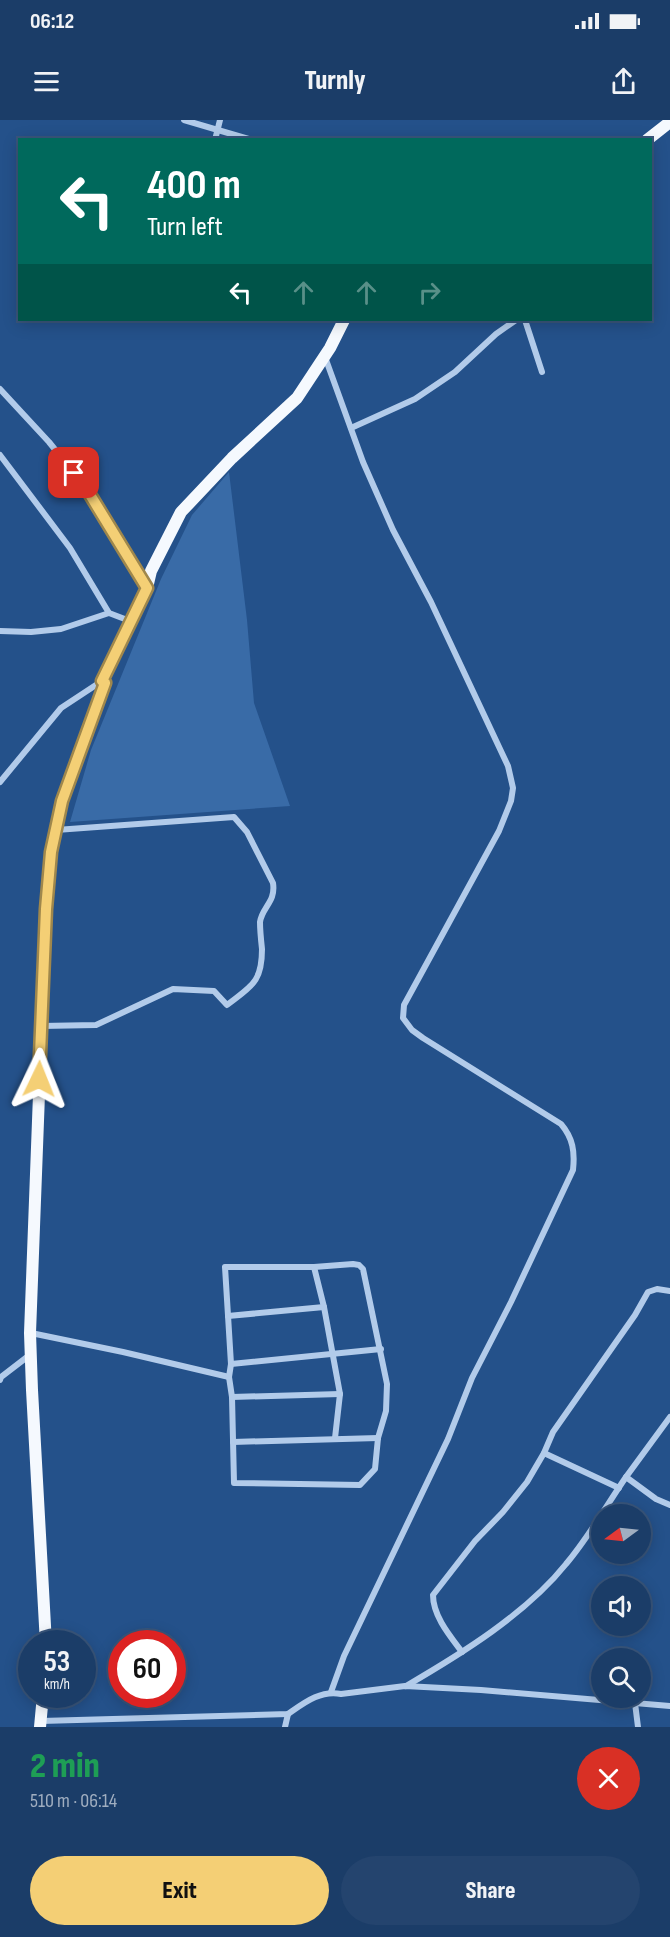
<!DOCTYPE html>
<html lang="en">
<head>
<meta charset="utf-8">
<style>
  :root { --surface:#1b3d68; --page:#24446e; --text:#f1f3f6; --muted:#a0aec0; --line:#39567c; --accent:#f4cf75 }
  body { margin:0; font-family:"Sofia Sans Condensed",sans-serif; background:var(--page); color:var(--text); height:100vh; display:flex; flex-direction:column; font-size:22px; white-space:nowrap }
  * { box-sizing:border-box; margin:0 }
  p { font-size:20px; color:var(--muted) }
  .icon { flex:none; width:33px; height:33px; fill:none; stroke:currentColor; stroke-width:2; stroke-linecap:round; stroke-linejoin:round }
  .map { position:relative; height:1607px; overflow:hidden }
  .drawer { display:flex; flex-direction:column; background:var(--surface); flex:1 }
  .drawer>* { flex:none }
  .hud { position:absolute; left:18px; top:18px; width:634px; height:183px; border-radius:0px; box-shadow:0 3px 15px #0003,0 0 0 2px var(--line); background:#00695c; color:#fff; overflow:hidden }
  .needle { width:39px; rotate:255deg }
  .tools { position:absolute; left:591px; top:1384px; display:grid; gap:12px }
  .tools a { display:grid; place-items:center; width:60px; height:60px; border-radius:50%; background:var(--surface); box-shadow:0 3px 15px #0003,0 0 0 2px var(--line); font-size:30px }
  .speed { position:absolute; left:18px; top:1510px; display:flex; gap:12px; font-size:30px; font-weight:700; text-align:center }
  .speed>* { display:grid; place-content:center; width:78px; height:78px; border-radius:50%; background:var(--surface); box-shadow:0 3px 15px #0003,0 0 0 2px var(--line); line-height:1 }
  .speed small { font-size:15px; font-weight:400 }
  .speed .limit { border:9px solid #d22; background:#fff; color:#111 }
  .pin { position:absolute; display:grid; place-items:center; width:51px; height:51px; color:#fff; margin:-26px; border-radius:12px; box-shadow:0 3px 9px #0006 }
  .me { position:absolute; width:66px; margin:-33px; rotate:2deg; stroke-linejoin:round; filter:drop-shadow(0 0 4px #0008) }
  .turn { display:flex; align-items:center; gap:21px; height:126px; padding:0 30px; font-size:27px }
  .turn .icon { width:78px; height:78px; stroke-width:2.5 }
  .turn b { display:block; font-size:42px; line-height:51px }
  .lanes { display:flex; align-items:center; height:57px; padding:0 30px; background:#0003; justify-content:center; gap:30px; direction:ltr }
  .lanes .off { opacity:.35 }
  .round { display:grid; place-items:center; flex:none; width:63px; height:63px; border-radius:32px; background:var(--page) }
  .head { display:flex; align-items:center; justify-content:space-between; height:102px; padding:0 30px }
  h1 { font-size:36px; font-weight:800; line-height:45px; color:#1e9e55 }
  .action { display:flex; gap:12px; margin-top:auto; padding:12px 30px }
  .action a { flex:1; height:69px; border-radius:36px; background:var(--accent); color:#111; font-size:24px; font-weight:800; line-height:69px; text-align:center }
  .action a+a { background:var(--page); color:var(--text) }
  .status { display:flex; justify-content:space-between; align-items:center; height:42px; padding:0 30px; background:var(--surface); direction:ltr }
  .status svg { height:16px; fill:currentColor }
  header { display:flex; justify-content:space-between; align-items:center; height:78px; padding:0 30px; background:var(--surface); font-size:27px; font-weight:800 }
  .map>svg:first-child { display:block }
  .green { fill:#396ba7 }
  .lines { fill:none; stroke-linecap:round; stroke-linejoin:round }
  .street { stroke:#b2cbea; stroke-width:6 }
  .primary { stroke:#f5f9fe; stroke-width:12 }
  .route-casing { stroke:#9f874c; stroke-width:15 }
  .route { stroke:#f4cf75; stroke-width:10 }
</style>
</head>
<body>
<div class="status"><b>06:12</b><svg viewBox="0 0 49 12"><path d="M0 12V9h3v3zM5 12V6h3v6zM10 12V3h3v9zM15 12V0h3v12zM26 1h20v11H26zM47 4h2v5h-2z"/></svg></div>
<header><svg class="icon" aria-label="menu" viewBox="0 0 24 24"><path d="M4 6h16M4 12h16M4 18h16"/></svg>Turnly<svg class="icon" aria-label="share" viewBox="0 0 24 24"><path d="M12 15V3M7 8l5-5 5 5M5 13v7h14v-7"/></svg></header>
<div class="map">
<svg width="670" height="1607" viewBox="0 0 670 1607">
  <rect width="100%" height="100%" fill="#24518a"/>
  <!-- green -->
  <path class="green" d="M229,352l18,148 7,83 36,103 -220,16 21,-72 70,-171 31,-64z"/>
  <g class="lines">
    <!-- street -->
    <g class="street">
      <path d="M184,0l68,20"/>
      <path d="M215,20l5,-20"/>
      <path d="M525,200l17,52"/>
      <path d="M325,237l38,105 30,68 38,72 77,164 5,22 -2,13 -12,30 -95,174 -1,13 9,12 11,8 138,86c12,14 14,28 12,46l-62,132 -39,76 -24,61 -104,217 -13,36"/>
      <path d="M0,269l49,53 37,46 59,97"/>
      <path d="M351,308l64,-29 40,-27 41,-38 20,-14"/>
      <path d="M0,335l70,93 39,65 21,8"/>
      <path d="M0,511l31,1 30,-3 48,-16"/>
      <path d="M0,662l61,-74 41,-27"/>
      <path d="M41,906l55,-1 77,-36 41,2 13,14c24,-19 35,-22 35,-56 -1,-9 -2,-18 -2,-27 2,-15 16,-20 13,-39l-26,-51 -13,-15 -178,13"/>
      <path d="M353,1144l6,1 4,4 24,115 -1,27 -8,27 -3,31 -15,16 -126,-2 -2,-86 -3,-20 2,-13 -6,-97h89z"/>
      <path d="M314,1147l10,40 16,87 -5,44"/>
      <path d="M228,1196l96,-9"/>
      <path d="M31,1213l92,19 106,25"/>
      <path d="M231,1244l150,-15"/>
      <path d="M0,1260l1,-3 30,-23"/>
      <path d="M232,1277l108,-3"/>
      <path d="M233,1322l145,-4"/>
      <path d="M544,1333l75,35"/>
      <path d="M626,1357l44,-60"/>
      <path d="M462,1532c-12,-16 -29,-36 -29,-57l42,-54 28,-29 24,-30 17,-29 9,-21 82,-117 13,-23 9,-3 13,2"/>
      <path d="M406,1566c55,-32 120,-72 160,-122 23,-27 40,-58 60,-87l30,22 14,6"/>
      <path d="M635,1583l3,24"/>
      <path d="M41,1601l247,-7c16,-11 32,-24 53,-20l64,-8 76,4 189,16"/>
      <path d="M285,1607l3,-13"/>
    </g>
    <!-- primary -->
    <g class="primary">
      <path d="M647,20l23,-18"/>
      <path d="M46,1524l-14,-254 -2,-57 16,-424 5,-57 11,-51 43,-118 -3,-2 45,-93 4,-17 30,-59 51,-54 65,-60 33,-50 14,-28"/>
      <path d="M40,1607l3,-32"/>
    </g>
  </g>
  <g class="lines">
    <defs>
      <path id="route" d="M39,959l7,-170 5,-57 11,-51 43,-118 -3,-2 45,-93 -61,-100 -12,-15"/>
    </defs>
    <!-- route casing -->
    <use href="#route" class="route-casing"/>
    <!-- route -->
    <use href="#route" class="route"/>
  </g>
</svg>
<div class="tools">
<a><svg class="needle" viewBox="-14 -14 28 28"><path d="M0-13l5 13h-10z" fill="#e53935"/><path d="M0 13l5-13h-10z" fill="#a0aec0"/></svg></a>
<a><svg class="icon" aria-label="sound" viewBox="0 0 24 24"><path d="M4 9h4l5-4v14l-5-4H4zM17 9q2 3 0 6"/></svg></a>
<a><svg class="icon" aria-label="search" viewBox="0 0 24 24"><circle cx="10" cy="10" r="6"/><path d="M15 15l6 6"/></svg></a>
</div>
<div class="speed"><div>53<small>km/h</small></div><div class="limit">60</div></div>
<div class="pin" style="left:74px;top:353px;background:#d93025"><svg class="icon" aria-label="arrive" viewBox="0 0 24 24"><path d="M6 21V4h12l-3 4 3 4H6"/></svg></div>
<svg class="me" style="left:39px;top:959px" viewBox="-20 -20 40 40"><path d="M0-17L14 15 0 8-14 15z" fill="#f4cf75" stroke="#fff" stroke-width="4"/></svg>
<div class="hud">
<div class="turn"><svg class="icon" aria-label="left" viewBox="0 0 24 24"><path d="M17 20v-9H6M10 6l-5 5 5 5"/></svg><div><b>400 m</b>Turn left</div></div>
<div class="lanes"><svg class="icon" aria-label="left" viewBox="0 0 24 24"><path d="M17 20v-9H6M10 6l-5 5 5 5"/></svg><svg class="icon off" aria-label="ahead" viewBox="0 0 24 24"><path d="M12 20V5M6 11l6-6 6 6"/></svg><svg class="icon off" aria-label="ahead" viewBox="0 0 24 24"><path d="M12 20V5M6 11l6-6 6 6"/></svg><svg class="icon off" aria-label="right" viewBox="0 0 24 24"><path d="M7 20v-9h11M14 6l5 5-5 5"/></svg></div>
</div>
</div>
<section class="drawer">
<div class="head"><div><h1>2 min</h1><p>510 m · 06:14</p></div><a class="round" style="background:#d93025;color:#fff"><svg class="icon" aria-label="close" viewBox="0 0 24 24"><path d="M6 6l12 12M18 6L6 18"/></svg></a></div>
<div class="action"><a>Exit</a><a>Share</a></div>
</section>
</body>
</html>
